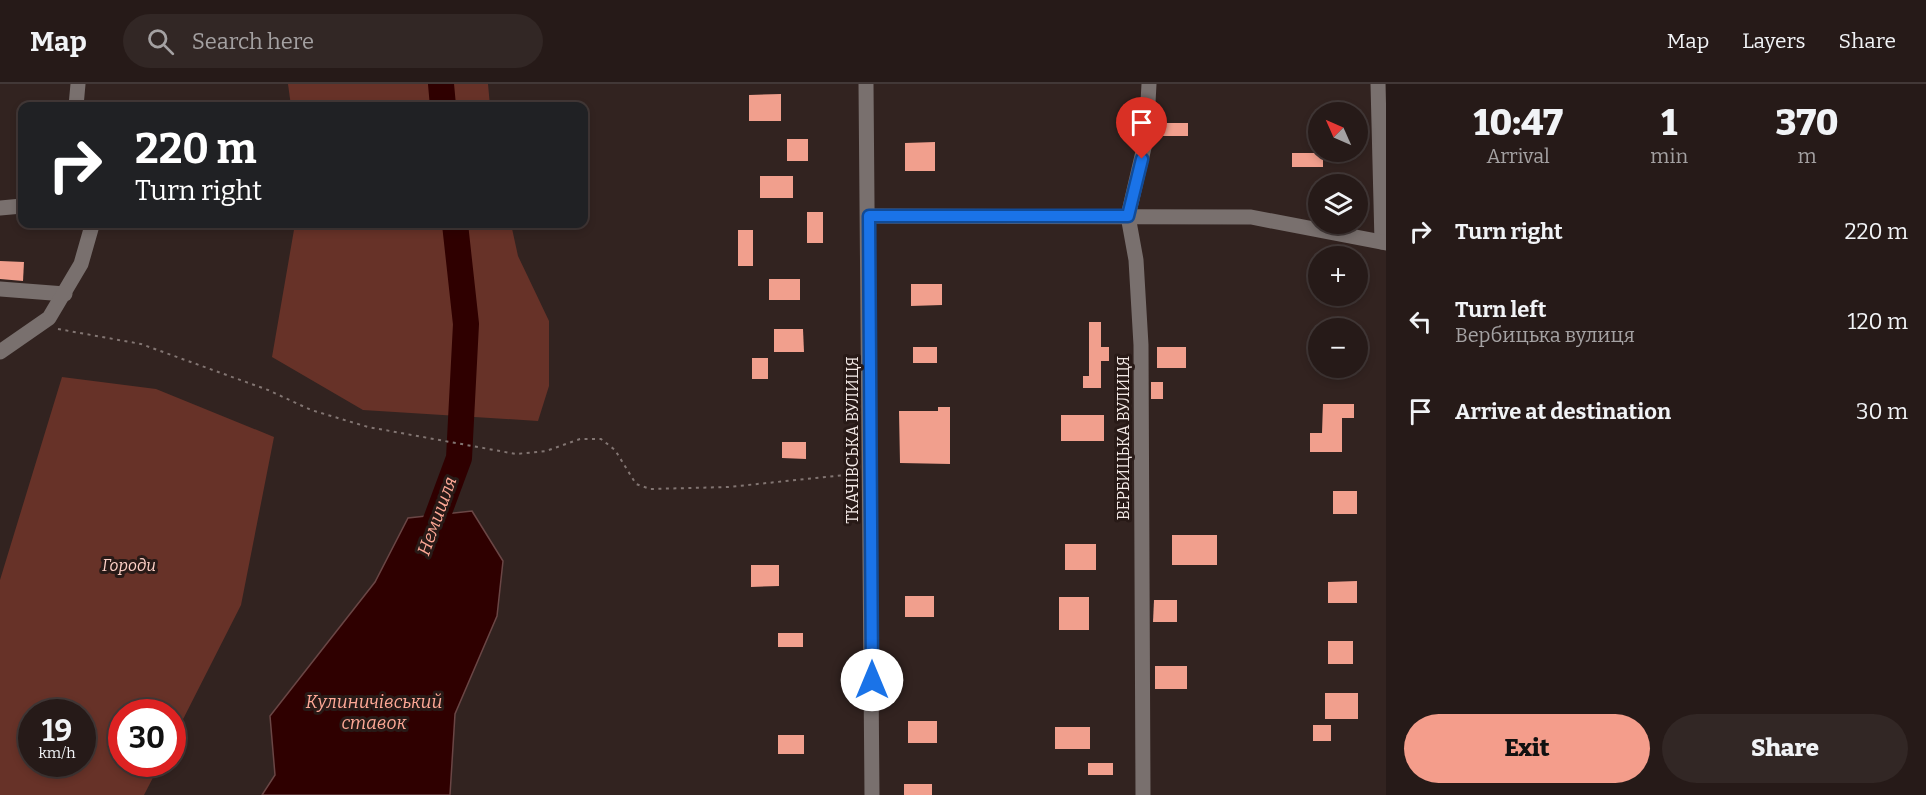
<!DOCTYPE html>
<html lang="en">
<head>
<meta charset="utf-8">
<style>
  :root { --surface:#261a18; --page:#322725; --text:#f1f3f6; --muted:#a4a1a2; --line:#423837; --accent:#f49d8b }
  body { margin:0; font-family:Bitter,serif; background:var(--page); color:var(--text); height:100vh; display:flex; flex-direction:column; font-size:22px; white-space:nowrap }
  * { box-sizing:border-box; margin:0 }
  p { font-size:20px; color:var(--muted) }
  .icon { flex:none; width:33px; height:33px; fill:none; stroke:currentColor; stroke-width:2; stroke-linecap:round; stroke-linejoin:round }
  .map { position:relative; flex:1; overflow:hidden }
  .details { display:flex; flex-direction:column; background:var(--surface); width:540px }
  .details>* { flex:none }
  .guide { position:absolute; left:18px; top:18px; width:570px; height:126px; border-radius:12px; box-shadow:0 3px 9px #0003,0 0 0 2px var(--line); background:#202124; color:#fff; overflow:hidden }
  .needle { width:39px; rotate:315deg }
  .tools { position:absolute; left:1308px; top:18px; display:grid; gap:12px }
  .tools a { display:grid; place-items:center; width:60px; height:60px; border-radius:50%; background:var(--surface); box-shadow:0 3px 9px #0003,0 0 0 2px var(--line); font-size:30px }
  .speed { position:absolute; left:18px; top:615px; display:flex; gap:12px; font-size:30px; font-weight:700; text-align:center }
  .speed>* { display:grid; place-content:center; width:78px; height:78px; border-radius:50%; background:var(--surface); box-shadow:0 3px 9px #0003,0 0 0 2px var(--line); line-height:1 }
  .speed small { font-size:15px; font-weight:400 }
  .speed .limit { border:9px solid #d22; background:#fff; color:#111 }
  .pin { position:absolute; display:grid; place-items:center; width:51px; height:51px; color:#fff; margin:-62px -26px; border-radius:50% 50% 50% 0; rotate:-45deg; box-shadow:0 0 6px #0007 }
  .pin .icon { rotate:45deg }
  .me { position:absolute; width:66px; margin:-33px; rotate:0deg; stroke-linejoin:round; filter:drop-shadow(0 0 4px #0008) }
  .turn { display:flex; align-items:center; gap:21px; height:126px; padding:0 18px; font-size:27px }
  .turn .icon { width:78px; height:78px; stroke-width:2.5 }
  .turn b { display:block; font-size:42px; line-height:51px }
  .eta { display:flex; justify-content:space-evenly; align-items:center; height:102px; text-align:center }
  .eta b { font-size:36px; font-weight:800; line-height:42px }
  .primary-button { display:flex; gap:12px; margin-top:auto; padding:12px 18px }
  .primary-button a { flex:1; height:69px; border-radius:36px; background:var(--accent); color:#111; font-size:24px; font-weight:800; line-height:69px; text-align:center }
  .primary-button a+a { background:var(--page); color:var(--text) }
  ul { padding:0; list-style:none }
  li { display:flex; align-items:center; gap:18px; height:90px; padding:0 18px }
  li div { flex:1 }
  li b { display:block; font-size:22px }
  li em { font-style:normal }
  header { display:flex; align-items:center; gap:36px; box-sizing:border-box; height:84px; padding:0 30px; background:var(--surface); border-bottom:2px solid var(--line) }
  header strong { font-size:28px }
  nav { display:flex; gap:33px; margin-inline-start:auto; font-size:21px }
  .search { width:420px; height:54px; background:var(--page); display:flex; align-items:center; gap:15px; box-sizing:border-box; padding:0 21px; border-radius:33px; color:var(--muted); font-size:22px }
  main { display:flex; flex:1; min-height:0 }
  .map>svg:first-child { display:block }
  .green { fill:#673228; fill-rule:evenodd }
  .water { fill:#2f0000; stroke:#6a4645; stroke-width:1.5 }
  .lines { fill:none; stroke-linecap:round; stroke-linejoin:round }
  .river { stroke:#2f0000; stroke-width:26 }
  .building { fill:#f19f8d }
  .path { stroke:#827572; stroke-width:2; stroke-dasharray:3 4.5; stroke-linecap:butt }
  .minor { stroke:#79706e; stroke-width:15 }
  .route-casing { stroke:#114b97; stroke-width:15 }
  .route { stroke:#1a73e8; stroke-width:10 }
  .labels { text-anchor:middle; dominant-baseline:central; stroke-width:6; stroke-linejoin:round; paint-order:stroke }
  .street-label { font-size:16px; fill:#f4eae7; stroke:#281a17 }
  .park-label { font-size:16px; font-style:italic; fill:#fed1c7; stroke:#281a17 }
  .water-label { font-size:18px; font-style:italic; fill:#fea896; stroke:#281a17 }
</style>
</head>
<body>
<header>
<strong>Map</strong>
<div class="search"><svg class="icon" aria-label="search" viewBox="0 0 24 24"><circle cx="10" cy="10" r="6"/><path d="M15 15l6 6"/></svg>Search here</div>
<nav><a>Map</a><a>Layers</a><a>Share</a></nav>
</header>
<main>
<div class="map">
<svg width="1386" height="711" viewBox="0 0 1386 711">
  <rect width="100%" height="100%" fill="#322320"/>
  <!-- green -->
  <g class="green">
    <path d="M288,0h200l2,22h-199z"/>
    <path d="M295,140h216l7,32 31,65v65l-11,35 -175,-11 -91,-53z"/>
    <path d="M62,293l94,12 118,48 -33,168 -68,134 -1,-27h-50v52h38l-16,31h-144v-215zM32,628h50v52h-50z"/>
  </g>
  <!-- water -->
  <path class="water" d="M472,427l31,50 -6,55 -42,98 -5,81h-188l13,-20 -5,-59 105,-134 33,-64z"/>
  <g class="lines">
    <!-- river -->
    <g class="river">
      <path d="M441,0l2,22"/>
      <path d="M426,463l33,-89 7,-134 -11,-100"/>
    </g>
  </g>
  <!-- building -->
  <g class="building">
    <path d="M781,10v27h-32v-26z"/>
    <path d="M1157,39h31v13h-32z"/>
    <rect x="787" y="55" width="21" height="22"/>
    <path d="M935,58v29h-30v-28z"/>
    <rect x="1292" y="69" width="31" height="14"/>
    <rect x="760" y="92" width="33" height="22"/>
    <rect x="807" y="128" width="16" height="31"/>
    <rect x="738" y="146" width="15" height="36"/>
    <path d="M0,177l24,1 -1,19 -23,-2z"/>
    <rect x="769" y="195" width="31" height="21"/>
    <path d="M911,200h31v21l-31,1z"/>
    <path d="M1089,238h12v25h8v14h-8v27h-18v-12h6z"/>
    <path d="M774,245h29l1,23h-30z"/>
    <rect x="913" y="263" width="24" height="16"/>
    <rect x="1157" y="263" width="29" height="21"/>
    <rect x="752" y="274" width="16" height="21"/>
    <rect x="1151" y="298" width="12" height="17"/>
    <path d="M1323,320h31v14h-12v34h-32v-19h12z"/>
    <path d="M938,323h12v57l-50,-1 -1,-52h39z"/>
    <rect x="1061" y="331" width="43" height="26"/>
    <path d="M782,358h24v17l-24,-1z"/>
    <rect x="1333" y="407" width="24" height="23"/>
    <rect x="1172" y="451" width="45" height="30"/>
    <rect x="1065" y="460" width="31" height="26"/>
    <path d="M751,481h28v21l-28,1z"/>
    <path d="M1357,497v22h-29v-21z"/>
    <rect x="905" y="512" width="29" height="21"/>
    <rect x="1059" y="513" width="30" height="33"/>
    <path d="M1154,516h23v22h-24z"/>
    <rect x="778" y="549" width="25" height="14"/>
    <rect x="1328" y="557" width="25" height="23"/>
    <rect x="1155" y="582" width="32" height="23"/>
    <rect x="1325" y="609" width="33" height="26"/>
    <rect x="908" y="637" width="29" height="22"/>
    <rect x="1313" y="641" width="18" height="16"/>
    <rect x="1055" y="643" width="35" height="22"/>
    <rect x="778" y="651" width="26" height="19"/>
    <rect x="1088" y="679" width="25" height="12"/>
    <rect x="904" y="700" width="28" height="11"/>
  </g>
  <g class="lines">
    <!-- path -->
    <path class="path" d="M58,245l83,15 127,46 43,20 57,17 148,27 30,-3 34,-12h21l14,11 21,34 14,5 78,-2 127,-13"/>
    <!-- minor -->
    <g class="minor">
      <path d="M866,0l6,711"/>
      <path d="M1378,0l4,158"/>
      <path d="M76,22l2,-22"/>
      <path d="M0,124l22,-2"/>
      <path d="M869,132l382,1 135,26"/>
      <path d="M0,205l65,5"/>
      <path d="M0,268l49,-34 32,-54 10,-35 -1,-5"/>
      <path d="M1143,711l-2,-450 -5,-85 -8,-44 18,-77 3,-55"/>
    </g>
  </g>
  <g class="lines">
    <defs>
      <path id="route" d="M872,596l-3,-464h259l14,-57"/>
    </defs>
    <!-- route casing -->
    <use href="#route" class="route-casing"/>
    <!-- route -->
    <use href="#route" class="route"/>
  </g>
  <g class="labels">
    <!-- street labels -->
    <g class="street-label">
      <text transform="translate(1123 354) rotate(-90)">ВЕРБИЦЬКА ВУЛИЦЯ</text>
      <text transform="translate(852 356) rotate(-90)">ТКАЧІВСЬКА ВУЛИЦЯ</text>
    </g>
    <!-- park labels -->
    <g class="park-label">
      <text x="129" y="481">Городи</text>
    </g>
    <!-- water labels -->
    <g class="water-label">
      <text transform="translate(437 432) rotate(-70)">Немишля</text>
      <text x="374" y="618">Кулиничівський<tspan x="374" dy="21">ставок</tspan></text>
    </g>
  </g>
</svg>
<div class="tools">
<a><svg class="needle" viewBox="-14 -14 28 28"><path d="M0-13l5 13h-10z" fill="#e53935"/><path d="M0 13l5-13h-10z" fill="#a4a1a2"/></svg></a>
<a><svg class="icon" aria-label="layers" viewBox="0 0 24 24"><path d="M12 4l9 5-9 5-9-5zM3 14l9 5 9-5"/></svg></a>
<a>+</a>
<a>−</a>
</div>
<div class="speed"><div>19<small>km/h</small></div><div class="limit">30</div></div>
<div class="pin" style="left:1142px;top:75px;background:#d93025"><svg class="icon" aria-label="arrive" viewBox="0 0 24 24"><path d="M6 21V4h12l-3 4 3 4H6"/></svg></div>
<svg class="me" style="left:872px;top:596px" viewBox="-20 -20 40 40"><circle r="19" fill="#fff"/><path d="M0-13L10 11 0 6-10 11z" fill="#1a73e8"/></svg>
<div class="guide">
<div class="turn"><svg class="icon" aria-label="right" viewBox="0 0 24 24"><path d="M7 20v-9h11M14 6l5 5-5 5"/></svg><div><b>220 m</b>Turn right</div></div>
</div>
</div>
<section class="details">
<div class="eta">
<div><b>10:47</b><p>Arrival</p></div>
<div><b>1</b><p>min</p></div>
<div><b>370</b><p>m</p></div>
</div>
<ul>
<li><svg class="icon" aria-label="right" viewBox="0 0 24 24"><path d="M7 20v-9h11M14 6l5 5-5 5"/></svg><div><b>Turn right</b></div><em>220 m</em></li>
<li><svg class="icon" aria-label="left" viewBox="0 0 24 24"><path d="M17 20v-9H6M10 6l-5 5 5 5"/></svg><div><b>Turn left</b><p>Вербицька вулиця</p></div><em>120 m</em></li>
<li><svg class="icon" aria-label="arrive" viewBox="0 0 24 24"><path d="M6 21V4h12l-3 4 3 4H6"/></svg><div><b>Arrive at destination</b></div><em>30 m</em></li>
</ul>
<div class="primary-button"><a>Exit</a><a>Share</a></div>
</section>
</main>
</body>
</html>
